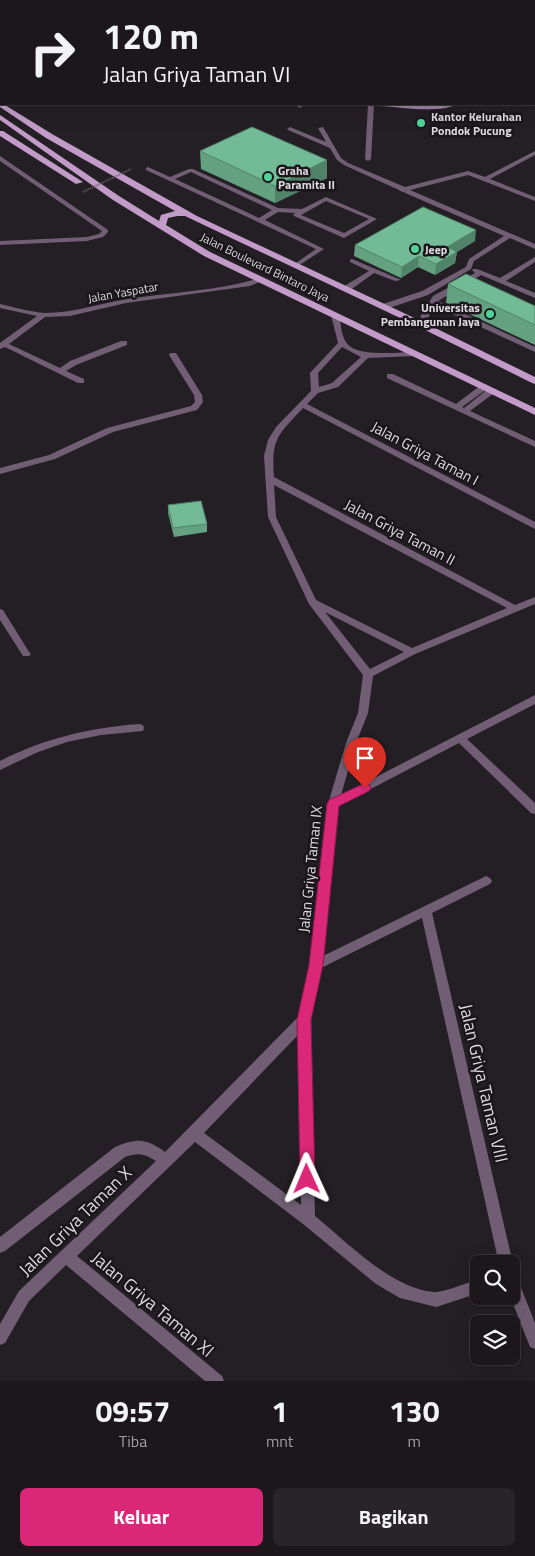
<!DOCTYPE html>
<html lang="id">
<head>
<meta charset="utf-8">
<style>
  :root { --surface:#1b171b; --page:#282428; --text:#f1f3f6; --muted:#a09fa3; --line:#39363a; --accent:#db2777 }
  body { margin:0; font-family:"Titillium Web",sans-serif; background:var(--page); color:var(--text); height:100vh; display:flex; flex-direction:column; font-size:19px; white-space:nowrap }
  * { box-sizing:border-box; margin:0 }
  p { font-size:16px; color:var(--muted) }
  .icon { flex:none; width:28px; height:28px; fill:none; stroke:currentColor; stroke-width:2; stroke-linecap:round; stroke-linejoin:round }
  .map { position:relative; height:1381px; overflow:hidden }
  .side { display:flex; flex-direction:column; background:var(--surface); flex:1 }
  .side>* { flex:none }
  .guide { position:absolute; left:0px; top:0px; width:535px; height:105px; box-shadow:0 5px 20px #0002,0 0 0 1px var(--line); background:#1b171b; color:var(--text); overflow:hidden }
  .controls { position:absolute; left:470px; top:1255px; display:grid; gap:10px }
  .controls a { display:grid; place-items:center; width:50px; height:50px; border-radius:8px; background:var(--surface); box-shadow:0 5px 20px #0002,0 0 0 1px var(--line); font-size:25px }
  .pin { position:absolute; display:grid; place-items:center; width:42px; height:42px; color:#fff; margin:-51px -21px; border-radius:50% 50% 50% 0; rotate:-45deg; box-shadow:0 0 5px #0007 }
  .pin .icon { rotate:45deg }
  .me { position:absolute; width:55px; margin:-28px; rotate:359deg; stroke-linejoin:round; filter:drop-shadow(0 0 4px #0008) }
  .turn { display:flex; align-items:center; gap:18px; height:105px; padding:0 20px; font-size:22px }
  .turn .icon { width:65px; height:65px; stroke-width:2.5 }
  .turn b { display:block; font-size:35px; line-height:42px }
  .eta { display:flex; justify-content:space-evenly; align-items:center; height:85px; text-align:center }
  .eta b { font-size:30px; font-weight:700; line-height:35px }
  .button { display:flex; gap:10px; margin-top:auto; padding:10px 20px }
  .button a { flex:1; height:58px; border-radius:8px; background:var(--accent); color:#fff; font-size:20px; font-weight:700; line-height:58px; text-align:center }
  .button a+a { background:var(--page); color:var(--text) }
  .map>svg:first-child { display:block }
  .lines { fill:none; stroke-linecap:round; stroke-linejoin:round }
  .river { fill:#200025; fill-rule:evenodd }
  .service { fill:#715e74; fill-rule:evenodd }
  .minor { fill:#715e74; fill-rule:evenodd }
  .secondary { fill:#9f81a4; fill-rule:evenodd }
  .primary { fill:#c39bc9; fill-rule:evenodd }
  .path-bridge { stroke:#646065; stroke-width:2; stroke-dasharray:1 1; stroke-linecap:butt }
  .wall { fill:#63a181 }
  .shaded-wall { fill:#508369 }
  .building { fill:#73bb96; stroke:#508369 }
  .route { fill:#db2777; stroke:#8e194d }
  .poi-dot { fill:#50d398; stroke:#1a161b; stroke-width:2 }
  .labels { text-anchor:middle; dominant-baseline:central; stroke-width:5; stroke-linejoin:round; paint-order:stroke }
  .far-poi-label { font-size:12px; font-weight:bold; fill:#dddade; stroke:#1a161b; text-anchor:start }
  .far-street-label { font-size:12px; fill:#dddade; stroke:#1a161b }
  .street-label { font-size:15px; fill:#dddade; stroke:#1a161b }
  .near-street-label { font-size:18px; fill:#dddade; stroke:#1a161b }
</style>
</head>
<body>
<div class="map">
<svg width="535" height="1381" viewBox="0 0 535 1381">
  <rect width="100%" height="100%" fill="#241f24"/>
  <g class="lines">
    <!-- river -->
    <g class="river">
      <path d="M122,0h18l1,1h-18z"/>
      <path d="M0,21l1,1v11h-1z"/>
    </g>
    <!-- service -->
    <g class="service">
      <rect x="534" y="56" width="1" height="4"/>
      <path d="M534,77l1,1v4l-1,-1z"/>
      <path d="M298,104h6l-4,4 -3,-2z"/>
      <path d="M148,167l22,10 19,-8h4l85,39 24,1 24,-12 51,22 -33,19 -50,-22 -1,-1 2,-2 -17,-1 -13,8 59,29 -29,19 -3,-2 1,-1 23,-16 -170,-79v-2zM191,172l81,38 -13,8 -84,-39zM326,201l43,18 -25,14 -43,-18z"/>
      <path d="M352,259l47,20 2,1 -6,1 -21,-8 -25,18h-6v-4l26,-16 -19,-9v-2z"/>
      <path d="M387,374h6l63,30 25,-19h6v4l-25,18 2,1 24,-19h6v4l-24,18 65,30v6l-148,-69z"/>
    </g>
    <!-- minor -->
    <g class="minor">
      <path d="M488,0h8l1,1h-7z"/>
      <path d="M534,17l1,1v4l-1,-1z"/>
      <path d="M368,104h6l-3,55 -3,2 -3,-2z"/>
      <path d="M290,127l36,15 -8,-14 5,-1 18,31 7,5 57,24 63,-16 17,6 50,-26v4l-45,24 45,18v4l-67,-26 -58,15 125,54v5l-25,-11 -36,23 -3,8 -43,26 -42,14h-6v-4l42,-14 44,-24 3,-8 35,-23 -101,-44 -3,-1 -1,-1 -55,-25 -7,-5 -7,-12 -42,-18 -1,-1z"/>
      <path d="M0,156l108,74v2l-5,5 -16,4 -87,4v-4l87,-4 12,-3 3,-3 -102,-70z"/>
      <path d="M535,257v5l-29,19 29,12v5l-54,-23 -43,26 97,46v5l-100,-46 -12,20h-6l-1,-2 17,-28 42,-23 -3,-3 1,-1h4l23,9z"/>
      <path d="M260,278l2,1v2l-12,5 -124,17 -56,13 -25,1 -36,27 51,24 10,-7 51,-20h6v4l-51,20 -10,6 18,8v4h-6l-73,-36 -5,2v-6l37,-27 -37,-8v-4c14,3 30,8 45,9 29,0 55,-10 83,-14 44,-7 89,-8 132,-21z"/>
      <path d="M332,313l7,2c2,8 2,20 7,27 9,16 53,10 69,10l4,2 -4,2 -47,2 -30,29 -20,6 -11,11 228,118v7l-232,-121c-25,27 -32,30 -29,69l241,128 20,-8v7l-120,50 -42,22 -5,37 -12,30 -15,52 194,-100v9l-68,35 68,64v11l-4,-1 -72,-70 -121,63 -15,150 159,-78 4,-2 4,2 2,3 -2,3 -58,29 81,351 -2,4v-4h-12l-77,-346 -101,50 -11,52 5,196c32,26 77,73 119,76 9,1 35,-10 45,-13v14l-43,14 -36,-9 -24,-14 -73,-60 -108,-82 -118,114 145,120 2,5h-19l-139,-116 -37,36 -24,42 -5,2v-21l19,-33 137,-130c-11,-7 -18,-9 -31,-4l-120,94 -5,2v-16l115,-90c22,-9 31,-9 50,5l133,-135 12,-52 18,-161 18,-61 12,-30 5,-38 -54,-71 -41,-87 -4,-61 4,-16 8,-13 35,-36 -1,-18 28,-30 -7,-28zM342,347l19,10 -29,26 -13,4 -1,-14zM274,485l233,123 -95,40 -96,-48 -40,-83zM325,612l79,40 -34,17zM298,1035l3,170 -97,-72z"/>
      <path d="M170,353h6l26,42 1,7 -6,8 -84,22 -58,27 -55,15v-6l49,-13 58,-27 84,-22 4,-4 -1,-7 -25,-40z"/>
      <path d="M0,609l3,1 26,42 2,2 -2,2h-6l-23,-36z"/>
      <path d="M139,724l4,1 1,3 -1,3 -42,4 -34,7 -29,10 -38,18v-9c45,-23 89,-33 139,-37z"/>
      <path d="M511,1273l5,2 19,48v26l-5,-2 -20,-51z"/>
    </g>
    <!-- secondary -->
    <g class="secondary">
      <path d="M0,30l1,1v4l-1,-1z"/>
      <path d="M1,40v4l-1,1v-4z"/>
      <rect x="0" y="52" width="1" height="4"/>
      <rect x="534" y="80" width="1" height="4"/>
      <path d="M377,104h80c-18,10 -56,3 -77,2z"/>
    </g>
    <!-- primary -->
    <g class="primary">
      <path d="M0,102l52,32 145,82 226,106 112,55v7l-3,-1 -115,-57 -232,-110h-8l-9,2 -2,7 44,27 325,156v7l-331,-159 -91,-56 -113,-80v-5l119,81 40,25 2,-6 14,-4 -129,-73 -46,-31z"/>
      <path d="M0,131h3l80,51 -7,2 -76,-48z"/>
    </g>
    <!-- path-bridge -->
    <path class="path-bridge" d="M83,192l48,-23"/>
  </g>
  <!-- wall -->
  <g class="wall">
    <path d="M200,151l127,27 -52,25 -74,-34z"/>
    <path d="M475,241l-18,11 -2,11 -20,12 -17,-8 -17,11 -47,-22 1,-11z"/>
    <path d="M448,284l87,22v39l-89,-42z"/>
    <path d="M168,505l39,19v8l-33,5 -6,-24z"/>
  </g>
  <!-- shaded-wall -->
  <g class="shaded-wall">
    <path d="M327,160v18l-52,25v-17z"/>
    <path d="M476,230l-1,11 -18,11 -2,11 -20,12 1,-11 11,-17z"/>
    <path d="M419,256l-1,11 -17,11 1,-11z"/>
  </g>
  <!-- building -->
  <g class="building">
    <path d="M252,127l75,33 -52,26 -75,-35z"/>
    <path d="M423,207l53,23 -29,17 10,5 -21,12 -17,-8 -17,11 -47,-22z"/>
    <path d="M466,274l69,32v19l-87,-41z"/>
    <path d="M201,501l6,23 -34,4 -5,-23z"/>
  </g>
  <!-- route -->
  <path class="route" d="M365,783l4,1 2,4 -2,3 -30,15 -16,159 -12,55 4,159 -2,6 -6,2 -5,-2 -2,-6 -3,-159 12,-55 18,-161 2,-4z"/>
  <!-- markers -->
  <g class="poi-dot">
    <circle cx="421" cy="123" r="5"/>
    <circle cx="268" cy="177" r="5"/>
    <circle cx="415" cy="249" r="5"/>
    <circle cx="490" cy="314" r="5"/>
  </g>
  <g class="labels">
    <!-- far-poi labels -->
    <g class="far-poi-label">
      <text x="431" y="116">Kantor Kelurahan<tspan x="431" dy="14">Pondok Pucung</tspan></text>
      <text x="278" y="170">Graha<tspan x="278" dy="14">Paramita II</tspan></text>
      <text x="425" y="249">Jeep</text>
      <text x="480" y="307" text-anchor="end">Universitas<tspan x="480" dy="14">Pembangunan Jaya</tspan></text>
    </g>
    <!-- far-street labels -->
    <g class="far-street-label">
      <text transform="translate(265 267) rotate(26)">Jalan Boulevard Bintaro Jaya</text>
      <text transform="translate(123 292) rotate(-10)">Jalan Yaspatar</text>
    </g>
    <!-- street labels -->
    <g class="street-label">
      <text transform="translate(425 453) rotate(28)">Jalan Griya Taman I</text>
      <text transform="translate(400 532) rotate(28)">Jalan Griya Taman II</text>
      <text transform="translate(310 869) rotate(-84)">Jalan Griya Taman IX</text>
    </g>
    <!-- near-street labels -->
    <g class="near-street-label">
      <text transform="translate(484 1083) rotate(77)">Jalan Griya Taman VIII</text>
      <text transform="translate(75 1221) rotate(-44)">Jalan Griya Taman X</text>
      <text transform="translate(153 1304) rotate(40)">Jalan Griya Taman XI</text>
    </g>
  </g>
</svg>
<div class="controls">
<a><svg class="icon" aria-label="search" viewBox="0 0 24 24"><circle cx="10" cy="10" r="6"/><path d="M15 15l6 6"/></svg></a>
<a><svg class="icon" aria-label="layers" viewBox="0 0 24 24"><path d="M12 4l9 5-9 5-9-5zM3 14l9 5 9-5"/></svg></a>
</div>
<div class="pin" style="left:365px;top:788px;background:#d93025"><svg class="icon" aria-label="arrive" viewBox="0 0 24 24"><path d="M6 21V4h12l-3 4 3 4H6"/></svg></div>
<svg class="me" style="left:307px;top:1179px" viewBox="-20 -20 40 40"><path d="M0-17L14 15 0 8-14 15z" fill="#db2777" stroke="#fff" stroke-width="4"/></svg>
<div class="guide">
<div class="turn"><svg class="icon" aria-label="right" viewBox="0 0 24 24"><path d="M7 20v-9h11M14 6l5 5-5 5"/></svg><div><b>120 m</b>Jalan Griya Taman VI</div></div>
</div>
</div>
<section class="side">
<div class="eta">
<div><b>09:57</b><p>Tiba</p></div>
<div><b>1</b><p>mnt</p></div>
<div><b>130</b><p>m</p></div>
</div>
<div class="button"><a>Keluar</a><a>Bagikan</a></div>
</section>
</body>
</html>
